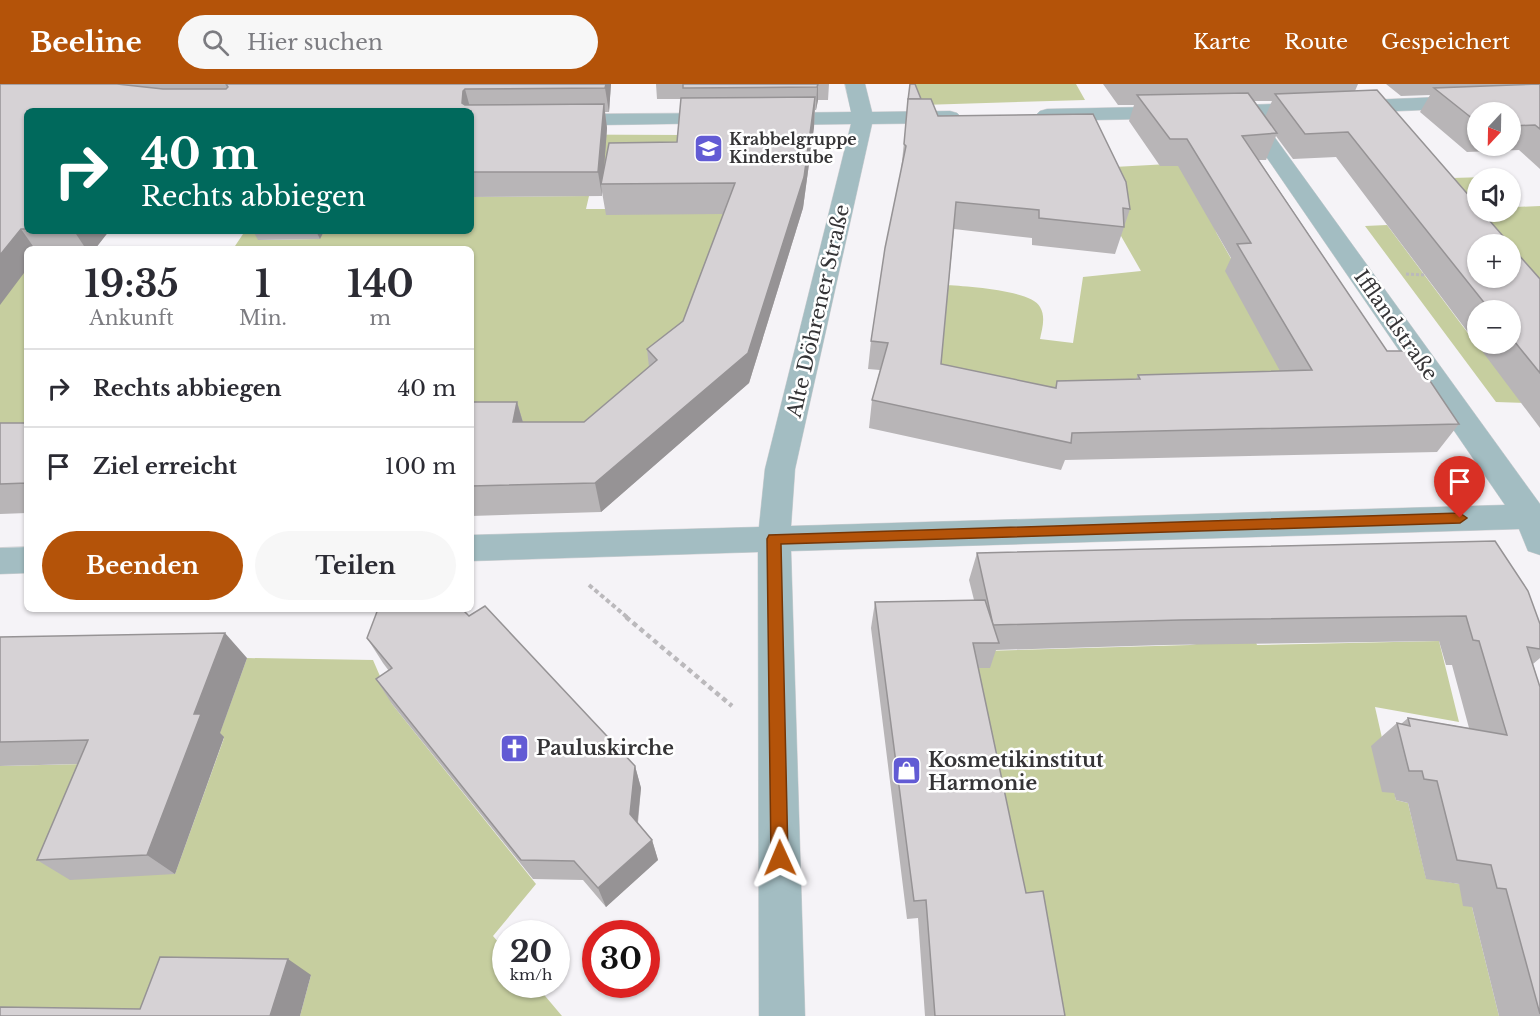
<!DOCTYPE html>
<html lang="de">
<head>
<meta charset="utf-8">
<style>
  :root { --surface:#fff; --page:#f7f7f7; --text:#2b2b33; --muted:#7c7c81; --line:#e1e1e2; --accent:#b45309 }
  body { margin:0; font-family:"Libre Baskerville",serif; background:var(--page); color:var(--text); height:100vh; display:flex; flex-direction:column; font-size:22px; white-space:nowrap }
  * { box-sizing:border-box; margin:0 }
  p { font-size:20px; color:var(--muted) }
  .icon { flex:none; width:33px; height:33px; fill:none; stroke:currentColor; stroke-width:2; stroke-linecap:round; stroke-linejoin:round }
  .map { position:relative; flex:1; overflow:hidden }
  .details { position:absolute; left:24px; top:162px; width:450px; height:366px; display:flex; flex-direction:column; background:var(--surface); border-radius:9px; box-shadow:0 2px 4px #0004 }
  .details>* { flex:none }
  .guide { position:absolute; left:24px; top:24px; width:450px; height:126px; border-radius:9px; box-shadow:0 2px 4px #0004; background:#00695c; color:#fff; overflow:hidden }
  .needle { width:39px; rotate:202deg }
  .controls { position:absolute; left:1467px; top:18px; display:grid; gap:12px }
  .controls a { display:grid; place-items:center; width:54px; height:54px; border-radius:50%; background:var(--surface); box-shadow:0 2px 4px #0004; font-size:30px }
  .speed { position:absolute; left:492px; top:836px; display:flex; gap:12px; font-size:30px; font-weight:700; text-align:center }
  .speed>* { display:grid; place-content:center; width:78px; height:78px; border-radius:50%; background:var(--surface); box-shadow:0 2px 4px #0004; line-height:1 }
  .speed small { font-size:15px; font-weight:400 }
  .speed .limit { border:9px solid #d22; background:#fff; color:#111 }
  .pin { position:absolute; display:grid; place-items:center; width:51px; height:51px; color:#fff; margin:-62px -26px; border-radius:50% 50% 50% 0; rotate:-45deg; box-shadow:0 0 6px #0007 }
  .pin .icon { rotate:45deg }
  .me { position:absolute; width:66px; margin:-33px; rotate:359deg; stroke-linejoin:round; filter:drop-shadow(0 0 4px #0008) }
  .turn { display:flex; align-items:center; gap:21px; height:126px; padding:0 18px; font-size:27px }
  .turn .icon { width:78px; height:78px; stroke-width:2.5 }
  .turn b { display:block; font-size:42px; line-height:51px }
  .eta { display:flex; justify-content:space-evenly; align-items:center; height:102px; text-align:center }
  .eta b { font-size:36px; font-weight:800; line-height:42px }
  .primary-button { display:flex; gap:12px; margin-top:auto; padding:12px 18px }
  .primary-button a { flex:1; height:69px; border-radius:36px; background:var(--accent); color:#fff; font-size:24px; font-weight:800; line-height:69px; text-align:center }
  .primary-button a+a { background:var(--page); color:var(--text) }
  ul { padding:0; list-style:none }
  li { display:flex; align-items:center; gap:18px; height:78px; padding:0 18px; border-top:2px solid var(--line) }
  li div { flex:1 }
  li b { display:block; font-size:22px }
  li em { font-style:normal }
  header { display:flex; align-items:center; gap:36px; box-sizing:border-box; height:84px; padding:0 30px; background:var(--accent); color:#fff }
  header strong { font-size:28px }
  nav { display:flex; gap:33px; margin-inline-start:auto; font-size:21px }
  .search { width:420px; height:54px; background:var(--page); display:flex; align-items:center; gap:15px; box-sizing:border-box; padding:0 21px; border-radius:33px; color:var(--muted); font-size:22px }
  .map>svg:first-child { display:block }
  .green { fill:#c6ce9f }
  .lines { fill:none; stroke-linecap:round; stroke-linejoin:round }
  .minor-casing { stroke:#d2d1d4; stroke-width:1 }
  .path-far2 { stroke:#bbb9bc; stroke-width:3; stroke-dasharray:3 2; stroke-linecap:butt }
  .path-far1 { stroke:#bbb9bc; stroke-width:4; stroke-dasharray:4.5 3; stroke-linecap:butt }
  .path { stroke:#bbb9bc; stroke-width:4.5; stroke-dasharray:5 4; stroke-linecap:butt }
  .minor { fill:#a3bdc2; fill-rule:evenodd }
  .wall { fill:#b8b5b7; fill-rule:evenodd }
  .shaded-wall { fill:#969395 }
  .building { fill:#d6d2d5; stroke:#969395; stroke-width:1.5 }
  .route { fill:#b45309; stroke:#753606; stroke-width:1.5 }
  .labels { text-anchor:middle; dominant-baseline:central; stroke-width:5; stroke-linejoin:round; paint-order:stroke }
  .far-poi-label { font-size:16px; font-weight:bold; fill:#353436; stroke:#fff; text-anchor:start }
  .street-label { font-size:20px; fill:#353436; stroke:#fff }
  .poi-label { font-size:20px; font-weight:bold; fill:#353436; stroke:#fff; text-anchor:start }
</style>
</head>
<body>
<header>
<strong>Beeline</strong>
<div class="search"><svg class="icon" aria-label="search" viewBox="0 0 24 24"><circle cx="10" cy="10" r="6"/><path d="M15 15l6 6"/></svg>Hier suchen</div>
<nav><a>Karte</a><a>Route</a><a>Gespeichert</a></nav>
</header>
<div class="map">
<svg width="1540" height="932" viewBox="0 0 1540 932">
  <rect width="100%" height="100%" fill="#f5f3f7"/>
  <!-- green -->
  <g class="green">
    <path d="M914,0h162l9,16 -163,5z"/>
    <path d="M471,50l212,1 67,16 -64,201 -95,101 -120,-20v-184h-238l12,-18h18l-4,9 60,-1 5,-8h147v-34l118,-1 -3,13h21l-3,-47z"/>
    <path d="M1187,79l30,71 21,37 83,109 -193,22 -191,-28 8,-89c19,1 87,5 95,22 6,10 2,22 0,32l33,4 10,-66 58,-6 -20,-35 -7,-69z"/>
    <path d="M1486,93l-8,1v34h32l1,-9 4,4 25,-1v124l-30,-52v-34h-32l-60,-65z"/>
    <path d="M1387,141l92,123h6l42,55 -31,-1 -131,-176z"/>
    <path d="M0,168l27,1v201h-27z"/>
    <path d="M1253,551l4,10 182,-4 20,81 -84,-15 21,93 12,3 18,75 33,6 13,23 27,109h-451l-83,-348 19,-17 206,-6z"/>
    <path d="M247,574l126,2 19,44 144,180 -43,52 12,14 1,34h29l27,32h-262l11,-41 -137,41h-174v-250l84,-2 91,110 49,-136h-6z"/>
  </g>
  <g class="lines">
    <defs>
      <g id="minor">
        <path d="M845,0h20l7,28 78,-1 7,2 4,4 -4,4 -7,2 -78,1 -77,345 -4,57 714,-21 -266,-388 -192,4 -7,-2 -4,-4 4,-4 7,-2 198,-4 295,-12v12l-280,12 280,387v51l-12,-4 -9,-22 -728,22 14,465h-46l-1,-464 -287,9v-26l288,-8 6,-58 86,-345 -80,1 -7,-2 -4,-4 4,-4 7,-2 80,-1z"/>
        <path d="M723,29l7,2 4,4 -4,4 -259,4v-12z"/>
        <path d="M27,463v26l-27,1v-26z"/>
      </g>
    </defs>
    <!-- minor casing -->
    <use href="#minor" class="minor-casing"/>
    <!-- path-far2 -->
    <path class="path-far2" d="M1406,190l18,1"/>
    <!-- path-far1 -->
    <path class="path-far1" d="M589,501l39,33"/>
    <!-- path -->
    <path class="path" d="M626,533l106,89"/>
    <!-- minor -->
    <use href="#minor" class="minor"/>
  </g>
  <!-- wall -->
  <g class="wall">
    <path d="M0,0h611l-2,28h-4l2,16 -3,40 73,-26 4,-43h-24l-1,-15h173l-1,16h-10l-2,10h-1l-1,17 -11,81 -54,175 -148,129 -130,4v-114h46l6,20h61l65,-55 -2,-18 36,-28 40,-107 -117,1 -4,-23v4l-131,1v-86h-444v120h82l-14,18h-68v20z"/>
    <path d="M910,0l11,15 17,17 192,93 -15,45 -83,-9v-7l-78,-9 -13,135 114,24 2,-7 79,-2 2,-4 142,-4 -55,-100 6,-13 -53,-92h-18l-31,-45 5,-16h-16l-15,-21h255l-3,7 185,188v149l-204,-271 -43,2 -17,-23 -10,24h-7l128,191 72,73 -22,28 -372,8 -4,10 -192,-42 3,-28 8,-30 -12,-1 3,-28 30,-170zM1254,17h18l-7,16zM1478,226h32v34h-32z"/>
    <path d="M1386,0h154v85l-21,-19 -52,2 -47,-40 10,-17 -29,1zM1478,28h32v34h-32z"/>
    <path d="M253,147h71l-4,8 -62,1z"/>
    <path d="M0,339h27v90l-27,1z"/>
    <path d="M977,469l563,71v34l-7,6 7,23v329h-41l-27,-109 -9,-1 -4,-22 -33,-5 -18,-76 -12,-3 -2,-7 -12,-1 -11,-46 26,-23 4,1 7,-6 61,10 -17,-63h-6l-7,-24 -275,4 -168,5 -6,18h-12l48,225 39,123h-140l-7,-98 -11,1 -36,-291 4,-26 99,-2 -5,-20z"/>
    <path d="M469,532l166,150 6,22 -3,35 14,17 6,20 -52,47 -23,-27 -50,-1 -141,-175 -16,-25 13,-8 -6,-8 -16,-25z"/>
    <path d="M0,553l247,21 -27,75 4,4 -49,137 -105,6 -33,-20 41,-96 -78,2z"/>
  </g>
  <!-- shaded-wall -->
  <g class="shaded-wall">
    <path d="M606,0h5l-2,28 -4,-24z"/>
    <path d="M818,0v16l-2,10 1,-23z"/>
    <path d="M465,5l6,22 -9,-8 1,-12z"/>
    <path d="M815,13l-1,30 -11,81 -54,175 -148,129 -6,-29z"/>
    <path d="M604,20l3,24 -4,56h-2l1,12 -4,-24z"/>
    <path d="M21,145l14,20h-8v20l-27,36v-50z"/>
    <path d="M74,147h35l-14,18h-9z"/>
    <path d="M316,147h8l-4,8z"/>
    <path d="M517,318l9,31 -13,-11z"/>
    <path d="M225,549l22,25 -27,75 4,4 -49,137 -28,-19 47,-141z"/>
    <path d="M635,682l6,22 -5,47 -6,-21z"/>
    <path d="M652,756l6,20 -52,47 -8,-19z"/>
    <path d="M288,875l23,16 -11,41h-30z"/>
  </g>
  <!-- building -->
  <g class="building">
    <path d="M0,0h117l46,5h63l2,-2 -2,-3h380l-1,4 -140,1 -2,2 -1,12 3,2 139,-1 -6,68h-127v-61h-444v118h-6l-21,26z"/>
    <path d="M683,0h135l-1,3 -134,1z"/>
    <path d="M910,0h5l6,15h-13v1z"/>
    <path d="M1540,0v45l-5,-4 -25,1v-14h-32v11l-44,-35z"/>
    <path d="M1377,6l101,116v6h4l28,32h-32v34h32v-33l30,34v94l-30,-37v-26h-20l-142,-178 -43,2 -30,-40z"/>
    <path d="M1248,9l29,40 -35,3 145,215h23l49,73 -387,9 -1,10 -199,-43 16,-57 -17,-2 14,-93 21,-102 -2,-2 4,-45h23l7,17 155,-2 33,68 4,27 -7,-1 1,19 -85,-9v-8l-83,-8 -15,162 115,24 1,-7 83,-2 -2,-4 174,-5 -75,-126 14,-1 -64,-104h-17l-33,-44z"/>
    <path d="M815,13l-11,80 -56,176 -153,130 -124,3v-84h46l-4,20h71l73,-62 -10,-11 36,-28 52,-138 -134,1 8,-41 68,-1 4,-44z"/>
    <path d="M0,339h27v60l-27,1z"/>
    <path d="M1495,457l33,50 12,33v25l-13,-2 13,40v327l-34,-125 -9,-1 -6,-23 -34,-5 -20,-79 -13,-2 -2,-8h-13l-12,-48 13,3 -2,-8 99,17 -28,-94 -6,-1 -7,-24 -286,4 -187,5 -16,-72z"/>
    <path d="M985,516l14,43h-26l53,250 17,-2 22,125h-130l-9,-116 -12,1 -39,-299z"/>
    <path d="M485,522l150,160 -5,48 22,26 -54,48 -24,-27 -53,-1 -145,-181 16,-11 -25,-30 11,-29h84l7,7z"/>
    <path d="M225,549l-31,81h7l-54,141 -110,5 51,-120 -88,2v-105z"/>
    <path d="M160,873l128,2 -18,57h-270v-9l140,2z"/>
  </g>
  <!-- route -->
  <path class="route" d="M1460,429l7,5 -7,5 -679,21 7,314 -2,6 -6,3 -6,-3 -3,-6 -4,-319 2,-4z"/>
  <!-- icons -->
  <defs>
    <symbol id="school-square" viewBox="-11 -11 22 22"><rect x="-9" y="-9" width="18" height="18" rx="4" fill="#625bd4" stroke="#fff"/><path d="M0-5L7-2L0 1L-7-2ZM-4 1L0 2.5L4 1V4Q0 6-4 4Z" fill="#fff"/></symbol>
    <symbol id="church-square" viewBox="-11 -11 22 22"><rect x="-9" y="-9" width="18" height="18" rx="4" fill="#625bd4" stroke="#fff"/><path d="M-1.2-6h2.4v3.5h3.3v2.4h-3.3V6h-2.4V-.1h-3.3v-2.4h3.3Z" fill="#fff"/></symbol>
    <symbol id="shop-square" viewBox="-11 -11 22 22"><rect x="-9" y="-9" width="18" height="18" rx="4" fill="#625bd4" stroke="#fff"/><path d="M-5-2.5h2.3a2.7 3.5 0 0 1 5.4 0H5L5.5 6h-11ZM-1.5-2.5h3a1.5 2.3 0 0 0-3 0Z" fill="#fff"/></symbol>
  </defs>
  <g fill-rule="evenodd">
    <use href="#school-square" x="692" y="48" width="33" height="33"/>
    <use href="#church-square" x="498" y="648" width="33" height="33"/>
    <use href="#shop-square" x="890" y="670" width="33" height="33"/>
  </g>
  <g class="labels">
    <!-- far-poi labels -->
    <g class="far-poi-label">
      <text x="729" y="55">Krabbelgruppe<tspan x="729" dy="18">Kinderstube</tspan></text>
    </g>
    <!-- street labels -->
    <g class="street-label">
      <text transform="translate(818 227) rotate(-77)">Alte Döhrener Straße</text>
      <text transform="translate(1396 241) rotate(55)">Ifflandstraße</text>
    </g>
    <!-- poi labels -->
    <g class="poi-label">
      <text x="536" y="664">Pauluskirche</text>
      <text x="928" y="676">Kosmetikinstitut<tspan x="928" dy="23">Harmonie</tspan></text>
    </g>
  </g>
</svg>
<div class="controls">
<a><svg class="needle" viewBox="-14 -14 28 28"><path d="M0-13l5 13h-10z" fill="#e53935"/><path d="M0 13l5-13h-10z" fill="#7c7c81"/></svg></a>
<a><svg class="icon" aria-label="sound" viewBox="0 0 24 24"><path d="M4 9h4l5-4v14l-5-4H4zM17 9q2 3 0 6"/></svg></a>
<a>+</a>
<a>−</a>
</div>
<div class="speed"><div>20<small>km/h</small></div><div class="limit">30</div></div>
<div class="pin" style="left:1460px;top:434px;background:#d93025"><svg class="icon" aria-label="arrive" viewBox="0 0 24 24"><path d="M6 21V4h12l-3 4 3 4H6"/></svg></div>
<svg class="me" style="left:780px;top:774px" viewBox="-20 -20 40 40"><path d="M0-17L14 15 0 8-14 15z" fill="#b45309" stroke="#fff" stroke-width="4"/></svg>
<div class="guide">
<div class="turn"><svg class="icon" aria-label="right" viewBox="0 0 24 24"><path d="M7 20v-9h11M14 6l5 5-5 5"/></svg><div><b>40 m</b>Rechts abbiegen</div></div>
</div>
<section class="details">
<div class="eta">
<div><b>19:35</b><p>Ankunft</p></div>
<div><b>1</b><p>Min.</p></div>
<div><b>140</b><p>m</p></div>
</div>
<ul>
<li><svg class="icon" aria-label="right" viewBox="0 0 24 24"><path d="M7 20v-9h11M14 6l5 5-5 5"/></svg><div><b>Rechts abbiegen</b></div><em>40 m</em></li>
<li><svg class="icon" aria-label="arrive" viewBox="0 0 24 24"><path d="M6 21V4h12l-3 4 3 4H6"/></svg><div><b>Ziel erreicht</b></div><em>100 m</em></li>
</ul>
<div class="primary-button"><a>Beenden</a><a>Teilen</a></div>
</section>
</div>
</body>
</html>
